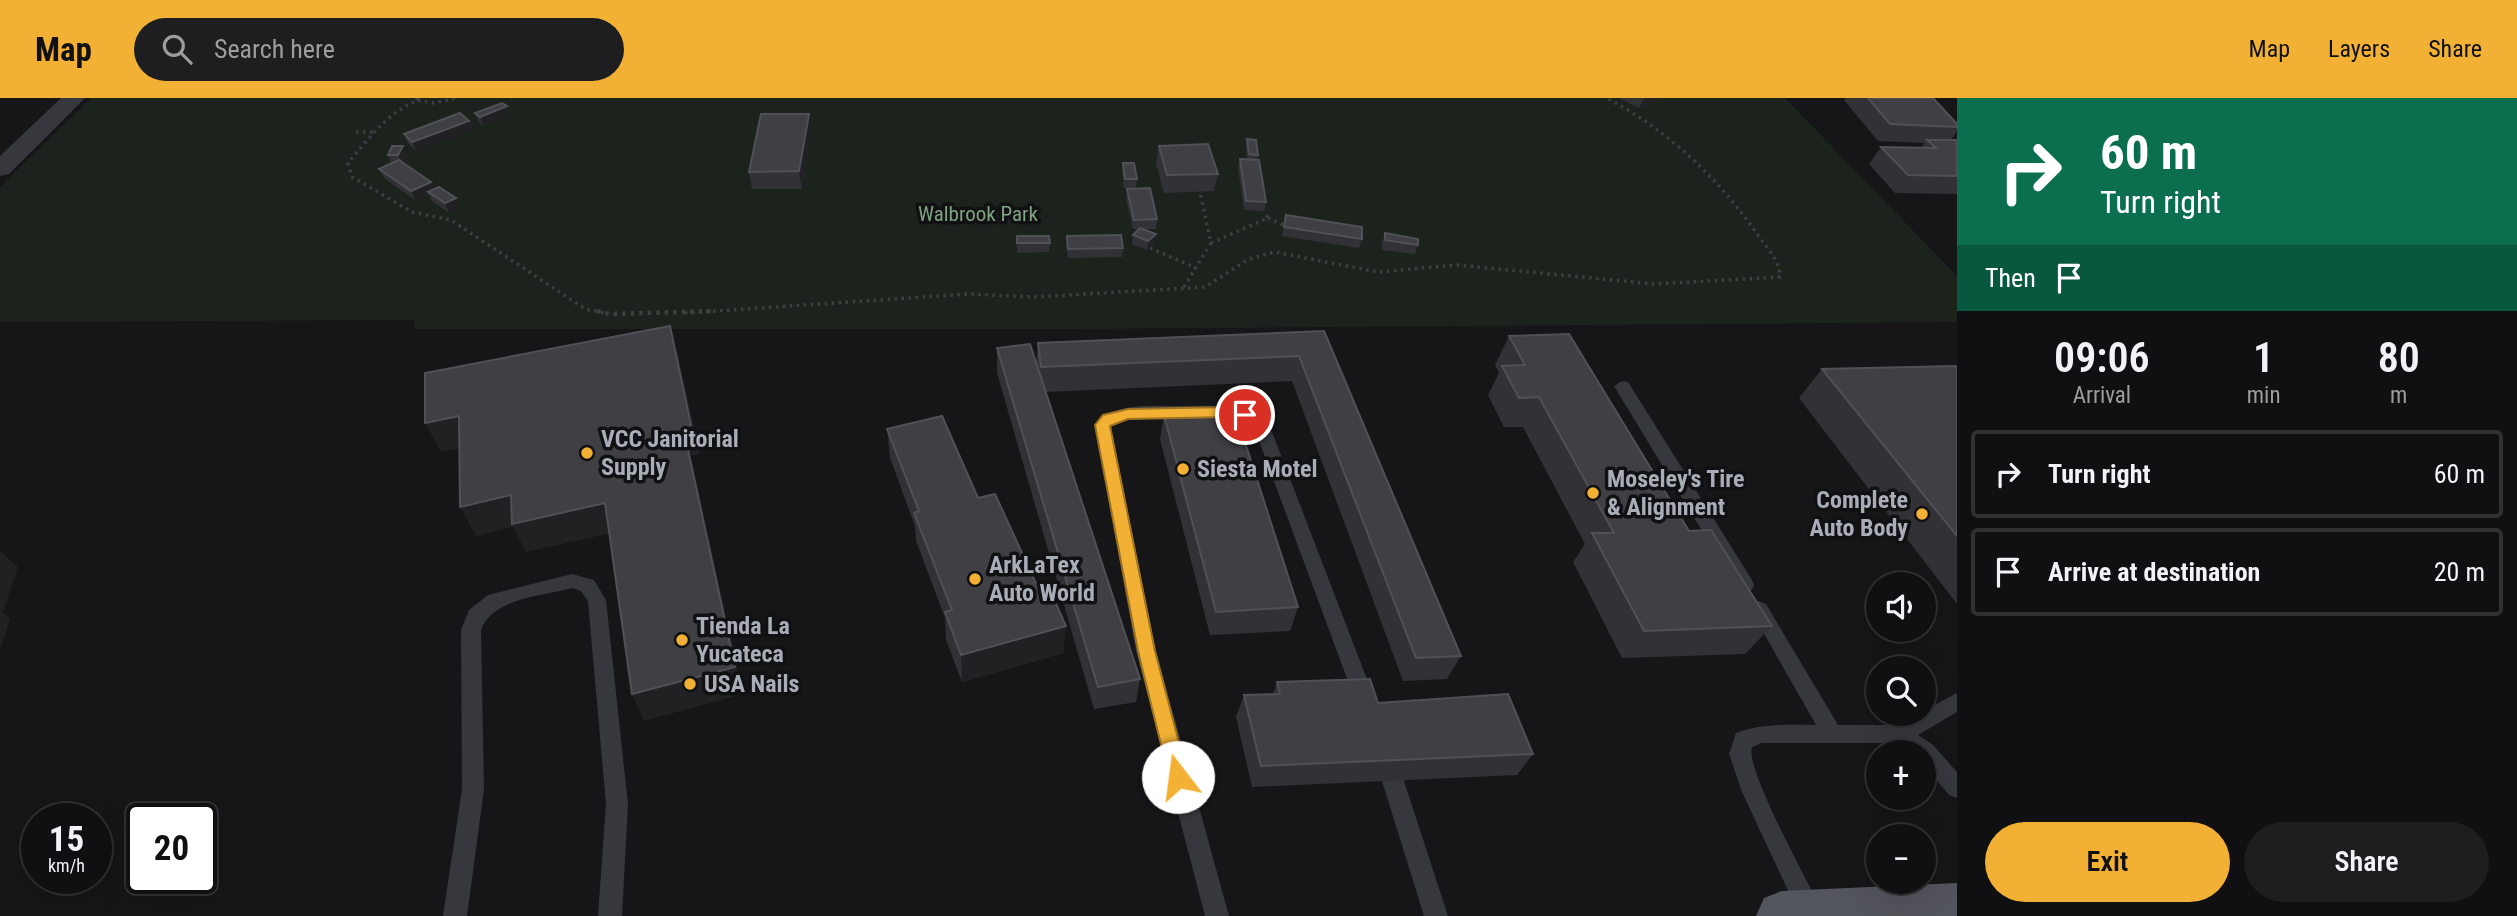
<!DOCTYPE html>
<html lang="en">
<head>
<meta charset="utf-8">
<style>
  :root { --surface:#101012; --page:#1e1e20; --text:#f1f3f6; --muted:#9c9d9f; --line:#303032; --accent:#f2b134 }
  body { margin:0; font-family:"Roboto Condensed",sans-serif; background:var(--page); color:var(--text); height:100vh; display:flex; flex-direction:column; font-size:26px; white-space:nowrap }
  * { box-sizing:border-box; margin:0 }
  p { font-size:23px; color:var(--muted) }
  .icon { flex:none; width:38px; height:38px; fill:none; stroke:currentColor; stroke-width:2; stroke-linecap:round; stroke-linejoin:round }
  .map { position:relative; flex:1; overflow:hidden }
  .details { display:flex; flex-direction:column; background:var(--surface); width:560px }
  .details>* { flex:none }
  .top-card { background:#0b6e4f; color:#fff; overflow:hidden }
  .tools { position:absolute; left:1866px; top:474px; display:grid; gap:14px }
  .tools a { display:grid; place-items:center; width:70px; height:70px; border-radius:50%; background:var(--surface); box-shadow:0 7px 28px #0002,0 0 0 2px var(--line); font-size:35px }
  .speed { position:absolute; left:21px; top:705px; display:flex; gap:14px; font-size:35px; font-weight:700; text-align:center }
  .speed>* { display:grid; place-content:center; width:91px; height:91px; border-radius:50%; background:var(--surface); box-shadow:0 7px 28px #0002,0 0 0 2px var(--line); line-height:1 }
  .speed small { font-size:18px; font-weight:400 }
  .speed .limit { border:4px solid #111; border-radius:10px; background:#fff; color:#111 }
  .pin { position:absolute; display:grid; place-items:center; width:60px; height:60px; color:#fff; margin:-30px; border:4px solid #fff; border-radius:50%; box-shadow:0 2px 7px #0007 }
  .me { position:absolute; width:77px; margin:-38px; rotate:345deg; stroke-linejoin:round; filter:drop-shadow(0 0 5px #0008) }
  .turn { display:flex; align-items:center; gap:24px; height:147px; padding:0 28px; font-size:32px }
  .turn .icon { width:91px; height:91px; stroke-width:2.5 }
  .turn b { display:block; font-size:49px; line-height:60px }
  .then { display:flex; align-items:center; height:66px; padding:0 28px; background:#0003; gap:14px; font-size:26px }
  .eta { display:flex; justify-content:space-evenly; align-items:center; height:119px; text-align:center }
  .eta b { font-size:42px; font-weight:600; line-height:49px }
  .action { display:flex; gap:14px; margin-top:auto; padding:14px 28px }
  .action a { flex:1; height:80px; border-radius:42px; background:var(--accent); color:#111; font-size:28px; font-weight:600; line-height:80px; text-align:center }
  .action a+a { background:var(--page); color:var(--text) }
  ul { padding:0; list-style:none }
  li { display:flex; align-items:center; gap:21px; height:88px; margin:0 14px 10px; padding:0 14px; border:4px solid var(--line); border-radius:7px }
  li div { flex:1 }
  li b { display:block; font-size:26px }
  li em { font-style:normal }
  header { display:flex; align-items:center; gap:42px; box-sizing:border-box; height:98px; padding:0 35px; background:var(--accent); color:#111 }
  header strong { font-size:33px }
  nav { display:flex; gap:38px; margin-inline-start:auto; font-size:24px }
  .search { width:490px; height:63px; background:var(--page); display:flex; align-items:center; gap:18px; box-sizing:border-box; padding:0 24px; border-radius:38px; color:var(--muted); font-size:26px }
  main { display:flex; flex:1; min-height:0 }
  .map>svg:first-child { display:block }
  .green { fill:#1c231d }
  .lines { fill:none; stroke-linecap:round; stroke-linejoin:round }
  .path-far1 { stroke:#3d3f44; stroke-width:3.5; stroke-dasharray:2.5 4.5; stroke-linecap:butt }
  .path { stroke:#3d3f44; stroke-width:4.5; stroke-dasharray:3.5 5; stroke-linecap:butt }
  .lane { fill:#37383d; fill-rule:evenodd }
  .street { fill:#37383d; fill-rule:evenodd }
  .primary { fill:#53555c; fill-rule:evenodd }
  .wall { fill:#323236 }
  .shaded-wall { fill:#212124 }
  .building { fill:#3f3f44; stroke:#4f5156; stroke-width:2 }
  .route { fill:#f2b134; stroke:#9d7322; stroke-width:2 }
  .poi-dot { fill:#f2b134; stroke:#111113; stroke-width:2.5 }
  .labels { text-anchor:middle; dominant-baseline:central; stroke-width:7; stroke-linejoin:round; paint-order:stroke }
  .far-park-label { font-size:21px; fill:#7fa381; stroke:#111113 }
  .poi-label { font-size:24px; font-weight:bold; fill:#a8adb8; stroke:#111113; text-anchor:start }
</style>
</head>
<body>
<header>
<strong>Map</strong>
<div class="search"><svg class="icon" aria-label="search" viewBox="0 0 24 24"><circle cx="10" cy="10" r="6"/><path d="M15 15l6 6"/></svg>Search here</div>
<nav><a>Map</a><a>Layers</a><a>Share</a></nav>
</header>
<main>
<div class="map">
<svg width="1957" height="818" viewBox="0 0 1957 818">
  <rect width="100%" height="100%" fill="#161618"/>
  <!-- green -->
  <path class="green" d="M91,0h1694l172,178v46l-878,7h-665l1,-9 -415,2v-135z"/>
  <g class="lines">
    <!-- path-far1 -->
    <g class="path-far1">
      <path d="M416,0l2,2c-31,13 -49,38 -70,63l4,14 60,35 39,8 134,89 20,4"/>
      <path d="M418,2l15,3 25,-5"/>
      <path d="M356,34h17"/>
      <path d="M1268,120l15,7"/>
      <path d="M1211,145l57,-25 -4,-7"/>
      <path d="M1150,150l46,20"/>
      <path d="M1184,189l27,-44 -11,-51"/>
      <path d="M685,215l284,-19 66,3 170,-10 44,-28 26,-7 103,20 79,-7 197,19 126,-7c0,-16 -13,-29 -22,-42 -42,-59 -87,-102 -151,-137"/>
    </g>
    <!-- path -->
    <path class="path" d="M597,213l13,3 106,-3"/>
    <!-- lane -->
    <g class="lane">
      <path d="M1622,283l6,1 124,198 2,5 -2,5h-14l-124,-204z"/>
      <path d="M1181,308c34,0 69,-5 91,26l103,268 -3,6 -7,3 -7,-3 -3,-6 -97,-262c-8,-11 -16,-18 -29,-20 -31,0 -92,-8 -118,9l45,224 73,265h-24l-69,-265 -41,-226c16,-23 61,-19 86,-19z"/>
      <path d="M572,476l22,6 12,20 22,204 -6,112h-24l8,-112 -18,-203 -7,-10 -9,-3c-29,8 -80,10 -91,42l3,159 -17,127h-24l19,-127 -1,-159 8,-20 19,-15z"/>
      <path d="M1759,503l7,3 72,121h60l19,-11h6v-3l34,-18v19l-39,23 14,9 25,28v26l-8,-3 -26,-31v-12h-13l-13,-9h-135l-10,4c-7,21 53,129 66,156l4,8 -3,5h-19l-58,-124 -13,-38 7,-21c27,-10 52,-8 80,-8l-66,-116 2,-5z"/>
      <path d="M1393,673l8,3 3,7 44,135h-24l-42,-135 3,-7z"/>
    </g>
    <!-- street -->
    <path class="street" d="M61,0h24l-76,76 -9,2v-20z"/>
    <!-- primary -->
    <path class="primary" d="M1957,785v33h-201l8,-18 18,-7z"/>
  </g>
  <!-- wall -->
  <g class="wall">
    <path d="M1619,0h42l-22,10z"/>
    <path d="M1846,0h87l24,26v7l-6,9h6v54l-62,-1 -26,-29 12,-17 40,1 4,-5 -47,-2 -34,-41z"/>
    <path d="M507,8l3,9 -26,11 -5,-4 -4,-9z"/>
    <path d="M469,23l4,9 -57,21 -8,-8 -4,-9z"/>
    <path d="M811,33l-9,58h-50l-3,-17z"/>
    <path d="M1247,41l11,16 -1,5 9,42 -2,9 -20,-1 -6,-42 2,-9 7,1 -1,-12z"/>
    <path d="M1159,48l59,28 -4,17 -50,2 -8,-30z"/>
    <path d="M388,57h19l-4,8 28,19 3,7 25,19 -10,5 -17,-12 -3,-7 -14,6 -31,-22 -5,-9 12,-6z"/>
    <path d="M1123,65l14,16 -1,9h-12l-2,-16z"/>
    <path d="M1127,91l30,30 -1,10h-13l13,5 -2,9 -7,7 -15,-6 1,-9 7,-6h-7l-7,-31z"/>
    <path d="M1286,117l76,24 -3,9 -77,-12z"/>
    <path d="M1385,135l33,12 -3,9 -33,-4v-7z"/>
    <path d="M1017,138l33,7 -1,9 -32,1z"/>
    <path d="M1067,138l56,12 -1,9 -54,1 -2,-13z"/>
    <path d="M1324,233l137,325 -14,23 -44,2 -111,-300 -247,11 95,287 -4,23 -42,7 -97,-336v-25l39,16 2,-21z"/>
    <path d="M1509,238l180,195 83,95 -27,28 -123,4 -49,-96 12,-18 -62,-117h-19l-16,-32 11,-22 -4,-8z"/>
    <path d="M1957,268v238l-158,-206 23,-29z"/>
    <path d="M1164,317l134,192 -8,24 -80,4 -50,-196z"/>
    <path d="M887,331l91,69 61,92 27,36 -3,27 -101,29 -16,-42 -1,-22 -29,-77 -1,-15 -25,-68z"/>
    <path d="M1277,584l101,21 155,51 -16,21 -265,12 -16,-70 8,-22 29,-1z"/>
  </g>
  <!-- shaded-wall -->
  <g class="shaded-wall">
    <path d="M1644,0h17l-22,10z"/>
    <path d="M507,8l3,9 -26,11 -4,-9z"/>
    <path d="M809,16l2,17 -9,58 -3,-18z"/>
    <path d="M469,23l4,9 -57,21 -4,-9z"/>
    <path d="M403,48l4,9 -5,9 -4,-9z"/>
    <path d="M431,84l4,9 -7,1 1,2 -14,6 -4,-9z"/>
    <path d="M456,100l3,10 -10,5 -4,-10z"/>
    <path d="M1156,136l-2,9 -7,7 1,-9z"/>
    <path d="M670,228l8,29 22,99 -9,2 52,238 -99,27 -12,-27 51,-267z"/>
    <path d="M459,318l14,30 -32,6 -16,-29z"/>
    <path d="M511,397l94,8 11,29 -90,20 -13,-25 -37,9 -16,-29z"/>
    <path d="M0,453l18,16 -15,45 7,7 -10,31z"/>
    <path d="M1066,528l-3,27 -101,29 -1,-27z"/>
  </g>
  <!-- building -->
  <g class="building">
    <path d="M1868,0h65l24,26v3l-67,-3z"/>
    <path d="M502,5l5,3 -27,11 -5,-4z"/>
    <path d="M460,15l9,8 -57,21 -8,-8z"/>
    <path d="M761,16h48l-10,57 -50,1z"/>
    <path d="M1247,41l9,1 2,15 -9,-1z"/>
    <path d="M1927,42h30v36l-49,-1 -27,-28 55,1z"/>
    <path d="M1208,46l10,30 -51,1 -8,-29z"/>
    <path d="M392,48h11l-5,9h-10z"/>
    <path d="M1240,61l19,1 7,42 -20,-1z"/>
    <path d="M399,62l32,22 -20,9 -32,-22z"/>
    <path d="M1123,65h11l3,16h-12z"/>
    <path d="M439,89l17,11 -11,5 -17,-11z"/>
    <path d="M1150,90l7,31 -23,1 -7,-31z"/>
    <path d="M1286,117l76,12v12l-78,-12z"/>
    <path d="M1140,130l16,6 -8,7 -15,-6z"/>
    <path d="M1385,135l33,6v6l-33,-5z"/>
    <path d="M1121,137l2,13 -55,1 -1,-13z"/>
    <path d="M1017,138h32l1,7h-33z"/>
    <path d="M670,228l21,99 -8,2 52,240 -103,27 -27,-191 -93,21 -1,-29 -51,12 -1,-91 -34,7v-50z"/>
    <path d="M1324,233l137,325 -45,2 -117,-302 -258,11 -3,-24z"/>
    <path d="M1569,236l120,197 22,-1 61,96 -128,5 -52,-98h22l-75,-136 -20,1 -17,-32 23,-1 -16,-29z"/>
    <path d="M1030,246l110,335 -42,8 -101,-339z"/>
    <path d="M1957,268v170l-135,-167z"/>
    <path d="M1235,313l63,196 -82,5 -52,-197z"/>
    <path d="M942,318l36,82 17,-4 44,96 10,-2 17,38 -105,29 -16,-43 7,-2 -38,-97 5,-2 -32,-82z"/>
    <path d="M1370,581l8,24 130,-9 25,60 -272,12 -17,-71 36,-1 -3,-12z"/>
  </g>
  <!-- route -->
  <path class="route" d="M1229,309l21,4 2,4 -7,5 -16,-3 -101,2 -18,7 45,225 33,126 -3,6 -7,3 -7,-3 -2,-6 -31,-126 -43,-226 8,-10 25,-6z"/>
  <!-- markers -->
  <g class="poi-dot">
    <circle cx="587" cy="355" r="7"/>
    <circle cx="1183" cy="371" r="7"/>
    <circle cx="1593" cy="395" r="7"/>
    <circle cx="1922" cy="416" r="7"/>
    <circle cx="975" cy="481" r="7"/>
    <circle cx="682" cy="542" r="7"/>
    <circle cx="690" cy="586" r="7"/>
  </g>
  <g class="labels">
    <!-- far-park labels -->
    <g class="far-park-label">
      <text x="978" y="116">Walbrook Park</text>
    </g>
    <!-- poi labels -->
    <g class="poi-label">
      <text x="601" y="341">VCC Janitorial<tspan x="601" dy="28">Supply</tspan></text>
      <text x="1197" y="371">Siesta Motel</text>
      <text x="1607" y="381">Moseley's Tire<tspan x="1607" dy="28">&amp; Alignment</tspan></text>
      <text x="1908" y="402" text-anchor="end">Complete<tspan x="1908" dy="28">Auto Body</tspan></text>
      <text x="989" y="467">ArkLaTex<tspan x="989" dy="28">Auto World</tspan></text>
      <text x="696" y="528">Tienda La<tspan x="696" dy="28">Yucateca</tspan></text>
      <text x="704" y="586">USA Nails</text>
    </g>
  </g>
</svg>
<div class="tools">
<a><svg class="icon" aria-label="sound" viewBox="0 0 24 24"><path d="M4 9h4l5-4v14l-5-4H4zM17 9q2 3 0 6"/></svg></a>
<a><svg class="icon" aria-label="search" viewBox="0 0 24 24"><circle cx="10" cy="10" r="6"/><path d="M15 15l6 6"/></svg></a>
<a>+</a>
<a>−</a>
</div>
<div class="speed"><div>15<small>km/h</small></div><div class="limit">20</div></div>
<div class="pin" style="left:1245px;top:317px;background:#d93025"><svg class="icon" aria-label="arrive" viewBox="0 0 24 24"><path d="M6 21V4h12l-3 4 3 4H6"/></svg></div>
<svg class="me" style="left:1178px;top:679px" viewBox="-20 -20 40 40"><circle r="19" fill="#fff"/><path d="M0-13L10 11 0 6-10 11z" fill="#f2b134"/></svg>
</div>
<section class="details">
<div class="top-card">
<div class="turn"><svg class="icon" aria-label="right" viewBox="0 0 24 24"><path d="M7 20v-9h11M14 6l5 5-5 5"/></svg><div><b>60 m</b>Turn right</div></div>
<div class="then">Then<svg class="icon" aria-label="arrive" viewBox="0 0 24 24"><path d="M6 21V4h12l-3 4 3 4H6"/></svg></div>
</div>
<div class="eta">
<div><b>09:06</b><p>Arrival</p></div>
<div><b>1</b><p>min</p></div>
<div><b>80</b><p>m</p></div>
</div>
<ul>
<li><svg class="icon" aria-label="right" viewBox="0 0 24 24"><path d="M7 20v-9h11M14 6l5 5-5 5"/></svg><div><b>Turn right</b></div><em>60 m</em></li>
<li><svg class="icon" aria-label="arrive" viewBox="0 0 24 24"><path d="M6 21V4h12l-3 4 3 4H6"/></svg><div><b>Arrive at destination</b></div><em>20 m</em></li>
</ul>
<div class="action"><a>Exit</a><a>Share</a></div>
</section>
</main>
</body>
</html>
